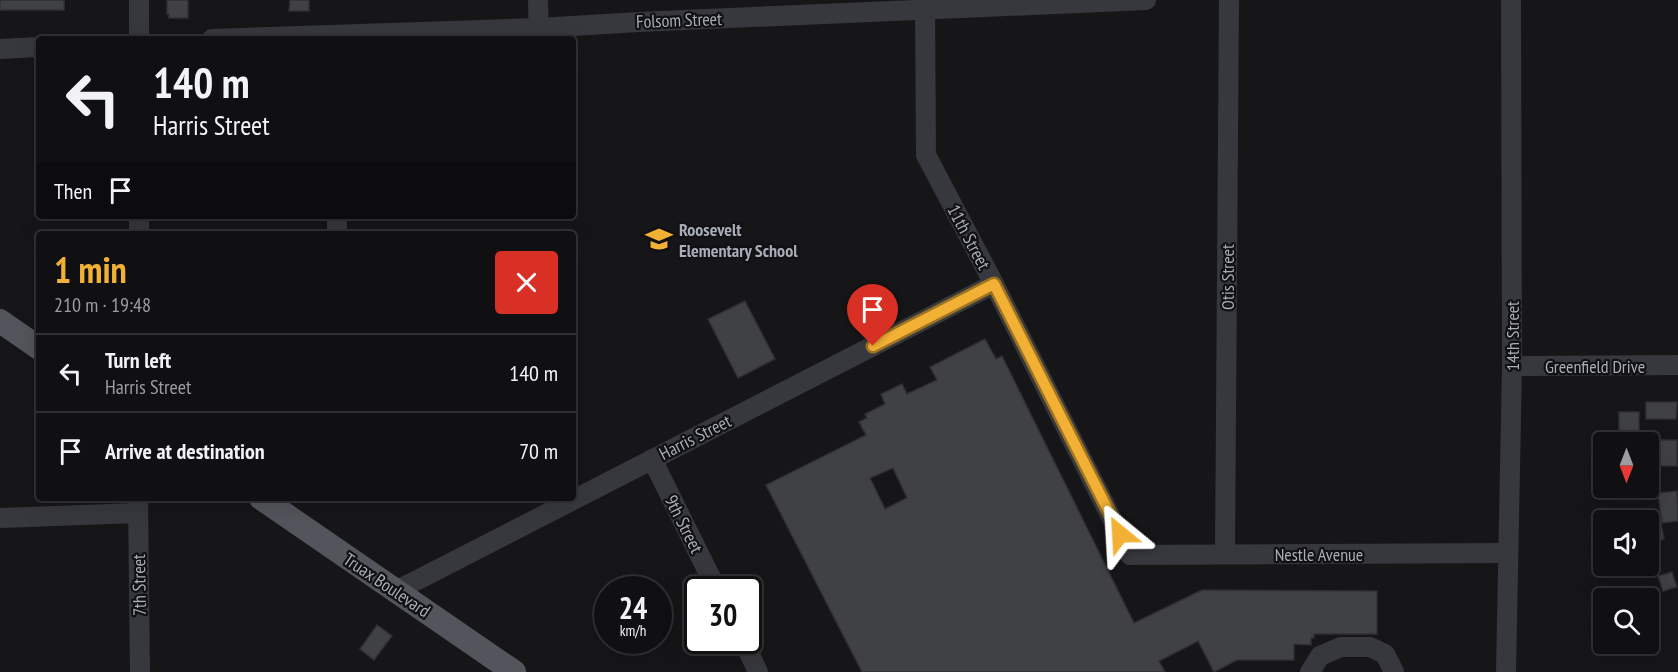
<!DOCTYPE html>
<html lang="en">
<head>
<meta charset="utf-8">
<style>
  :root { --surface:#101012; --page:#19191b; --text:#f1f3f6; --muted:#9c9d9f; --line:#303032; --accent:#f2b134 }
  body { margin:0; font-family:"PT Sans Narrow",sans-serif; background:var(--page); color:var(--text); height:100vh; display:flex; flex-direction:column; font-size:22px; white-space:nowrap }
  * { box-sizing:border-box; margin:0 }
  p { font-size:20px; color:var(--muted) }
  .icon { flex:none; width:33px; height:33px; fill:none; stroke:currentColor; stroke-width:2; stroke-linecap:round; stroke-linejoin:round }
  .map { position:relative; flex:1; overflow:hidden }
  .panel { position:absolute; left:36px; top:231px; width:540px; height:270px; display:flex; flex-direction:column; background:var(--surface); border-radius:6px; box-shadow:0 6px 24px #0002,0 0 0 2px var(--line) }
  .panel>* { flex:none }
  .guide { position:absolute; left:36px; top:36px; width:540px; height:183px; border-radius:6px; box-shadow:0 6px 24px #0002,0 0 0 2px var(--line); background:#101012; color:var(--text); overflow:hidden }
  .needle { width:39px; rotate:180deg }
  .controls { position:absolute; left:1593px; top:432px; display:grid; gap:12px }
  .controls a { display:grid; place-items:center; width:66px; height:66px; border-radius:6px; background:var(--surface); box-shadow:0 6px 24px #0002,0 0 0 2px var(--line); font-size:30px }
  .speed { position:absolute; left:594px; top:576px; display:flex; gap:12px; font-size:30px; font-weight:700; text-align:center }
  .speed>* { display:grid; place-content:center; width:78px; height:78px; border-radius:50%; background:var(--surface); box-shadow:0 6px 24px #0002,0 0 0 2px var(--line); line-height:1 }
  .speed small { font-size:15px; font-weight:400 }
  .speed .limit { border:3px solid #111; border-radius:9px; background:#fff; color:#111 }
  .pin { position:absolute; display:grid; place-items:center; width:51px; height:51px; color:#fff; margin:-62px -26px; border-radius:50% 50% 50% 0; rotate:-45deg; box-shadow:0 0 6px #0007 }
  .pin .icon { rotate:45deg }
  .me { position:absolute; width:66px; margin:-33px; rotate:333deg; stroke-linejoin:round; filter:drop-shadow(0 0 4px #0008) }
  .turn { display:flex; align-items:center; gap:21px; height:126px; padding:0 18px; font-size:27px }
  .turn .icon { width:78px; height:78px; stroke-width:2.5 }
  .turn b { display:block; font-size:42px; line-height:51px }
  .then { display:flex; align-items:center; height:57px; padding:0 18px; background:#0003; gap:12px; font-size:22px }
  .round { display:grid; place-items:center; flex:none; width:63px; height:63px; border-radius:6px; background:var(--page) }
  .summary { display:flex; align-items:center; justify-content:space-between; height:102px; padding:0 18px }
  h1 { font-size:36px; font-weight:700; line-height:45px; color:var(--accent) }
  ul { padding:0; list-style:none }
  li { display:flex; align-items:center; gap:18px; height:78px; padding:0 18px; border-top:2px solid var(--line) }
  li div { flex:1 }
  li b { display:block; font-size:22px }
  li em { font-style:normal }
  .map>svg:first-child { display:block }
  .building { fill:#404145; stroke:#303034; stroke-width:1.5; fill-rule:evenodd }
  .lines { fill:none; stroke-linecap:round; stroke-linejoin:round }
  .minor { stroke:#37383d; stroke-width:20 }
  .major { stroke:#53555c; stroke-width:24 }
  .route-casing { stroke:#9d7322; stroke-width:15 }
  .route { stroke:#f2b134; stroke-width:10 }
  .labels { text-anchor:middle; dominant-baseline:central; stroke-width:4.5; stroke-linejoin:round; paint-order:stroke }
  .street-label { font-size:18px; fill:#a8adb8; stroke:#111113 }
  .poi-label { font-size:18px; font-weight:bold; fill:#a8adb8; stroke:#111113; text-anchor:start }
</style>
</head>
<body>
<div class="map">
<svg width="1678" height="672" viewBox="0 0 1678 672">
  <rect width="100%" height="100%" fill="#161618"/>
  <!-- building -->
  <g class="building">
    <rect x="0" y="0" width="64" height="10"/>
    <path d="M167,0h21v18h-19v-4h-2z"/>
    <path d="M290,0h19v11h-20z"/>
    <path d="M745,301l30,58 -37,19 -30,-59z"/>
    <path d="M985,339l11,20 6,-3 132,267 68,-33 175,1v43h-63v4h-3v7l-17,-1v16h-57l-23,12 -16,-31 -39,20 6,11h-303l-96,-187 100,-50 -7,-13 8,-4 -2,-4 20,-10 -4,-10 21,-10 5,10 30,-14 -7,-13zM893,468l14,30 -22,11 -15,-31z"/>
    <path d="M1646,402h31l-1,17h-30z"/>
    <rect x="1619" y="412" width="20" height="19"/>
    <path d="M1649,440h28v26h-18v13h-11z"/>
    <path d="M1677,491l1,30 -16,2 -4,-30z"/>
    <path d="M1660,519l4,20 -16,4v-22z"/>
    <path d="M1672,572l5,15 -14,4 -5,-15z"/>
    <path d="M377,625l15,11 -18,24 -14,-11z"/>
  </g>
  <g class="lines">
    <!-- minor -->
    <g class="minor">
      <path d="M139,0v39"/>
      <path d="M538,0l1,39"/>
      <path d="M925,0l1,155 68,129 136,271 378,-2"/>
      <path d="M212,39l327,-11 99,-6 508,-22"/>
      <path d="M0,49l39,-2"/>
      <path d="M337,216v18"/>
      <path d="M139,234v-18"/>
      <path d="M1512,366l166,-1"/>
      <path d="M652,459l65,131"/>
      <path d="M138,498l2,174"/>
      <path d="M0,518l138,-5"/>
      <path d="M1225,554l4,-554"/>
      <path d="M396,591l598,-307"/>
      <path d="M743,640l15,32"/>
      <path d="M1310,672l10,-16 21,-9h29l15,7 9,18"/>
      <path d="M1506,672l6,-306 -1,-366"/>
    </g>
    <!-- major -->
    <g class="major">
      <path d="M0,321l39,27"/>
      <path d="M261,498l253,174"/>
    </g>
  </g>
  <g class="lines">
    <defs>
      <path id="route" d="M873,346l121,-62 126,250"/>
    </defs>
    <!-- route casing -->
    <use href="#route" class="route-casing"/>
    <!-- route -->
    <use href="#route" class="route"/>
  </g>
  <!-- icons -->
  <defs>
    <symbol id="school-bare" viewBox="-9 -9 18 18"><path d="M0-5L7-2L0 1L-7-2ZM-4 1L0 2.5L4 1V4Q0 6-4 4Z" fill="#f2b134" stroke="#111113" stroke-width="2.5" paint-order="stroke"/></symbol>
  </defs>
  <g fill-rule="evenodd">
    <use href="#school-bare" x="640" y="220" width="38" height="38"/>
  </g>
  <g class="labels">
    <!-- street labels -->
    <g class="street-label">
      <text transform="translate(679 20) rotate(-2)">Folsom Street</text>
      <text transform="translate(969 237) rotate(62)">11th Street</text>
      <text transform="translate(1227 277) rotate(-90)">Otis Street</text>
      <text transform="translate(1512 336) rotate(-90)">14th Street</text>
      <text x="1595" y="366">Greenfield Drive</text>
      <text transform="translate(695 437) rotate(-27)">Harris Street</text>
      <text transform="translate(684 524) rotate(63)">9th Street</text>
      <text x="1319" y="554">Nestle Avenue</text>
      <text transform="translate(139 585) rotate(-91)">7th Street</text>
      <text transform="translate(387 585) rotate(34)">Truax Boulevard</text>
    </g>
    <!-- poi labels -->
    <g class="poi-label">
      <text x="679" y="229">Roosevelt<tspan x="679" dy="21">Elementary School</tspan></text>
    </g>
  </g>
</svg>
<div class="controls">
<a><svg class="needle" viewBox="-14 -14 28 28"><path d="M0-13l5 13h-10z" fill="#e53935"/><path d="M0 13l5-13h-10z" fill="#9c9d9f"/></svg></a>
<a><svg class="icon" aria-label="sound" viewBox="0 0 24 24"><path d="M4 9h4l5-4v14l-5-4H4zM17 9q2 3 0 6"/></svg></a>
<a><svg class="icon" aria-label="search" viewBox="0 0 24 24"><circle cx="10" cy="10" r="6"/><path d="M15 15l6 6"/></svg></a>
</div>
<div class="speed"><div>24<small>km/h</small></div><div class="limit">30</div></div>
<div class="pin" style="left:873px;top:346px;background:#d93025"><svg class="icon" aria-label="arrive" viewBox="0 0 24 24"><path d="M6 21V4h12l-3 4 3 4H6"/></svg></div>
<svg class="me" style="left:1120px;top:534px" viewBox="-20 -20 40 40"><path d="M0-17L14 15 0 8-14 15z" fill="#f2b134" stroke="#fff" stroke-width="4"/></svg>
<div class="guide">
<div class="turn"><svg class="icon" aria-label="left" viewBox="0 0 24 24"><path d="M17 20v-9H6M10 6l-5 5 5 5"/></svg><div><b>140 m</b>Harris Street</div></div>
<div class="then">Then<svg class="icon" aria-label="arrive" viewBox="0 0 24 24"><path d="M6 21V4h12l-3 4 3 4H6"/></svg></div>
</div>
<section class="panel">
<div class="summary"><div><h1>1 min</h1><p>210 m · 19:48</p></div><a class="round" style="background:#d93025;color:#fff"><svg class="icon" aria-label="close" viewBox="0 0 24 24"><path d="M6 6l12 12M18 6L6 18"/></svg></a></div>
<ul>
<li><svg class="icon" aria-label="left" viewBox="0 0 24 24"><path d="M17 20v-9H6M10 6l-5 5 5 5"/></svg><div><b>Turn left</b><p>Harris Street</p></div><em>140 m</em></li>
<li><svg class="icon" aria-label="arrive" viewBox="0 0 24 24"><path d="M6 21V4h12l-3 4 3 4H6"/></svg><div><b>Arrive at destination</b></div><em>70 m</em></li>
</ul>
</section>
</div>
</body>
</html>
